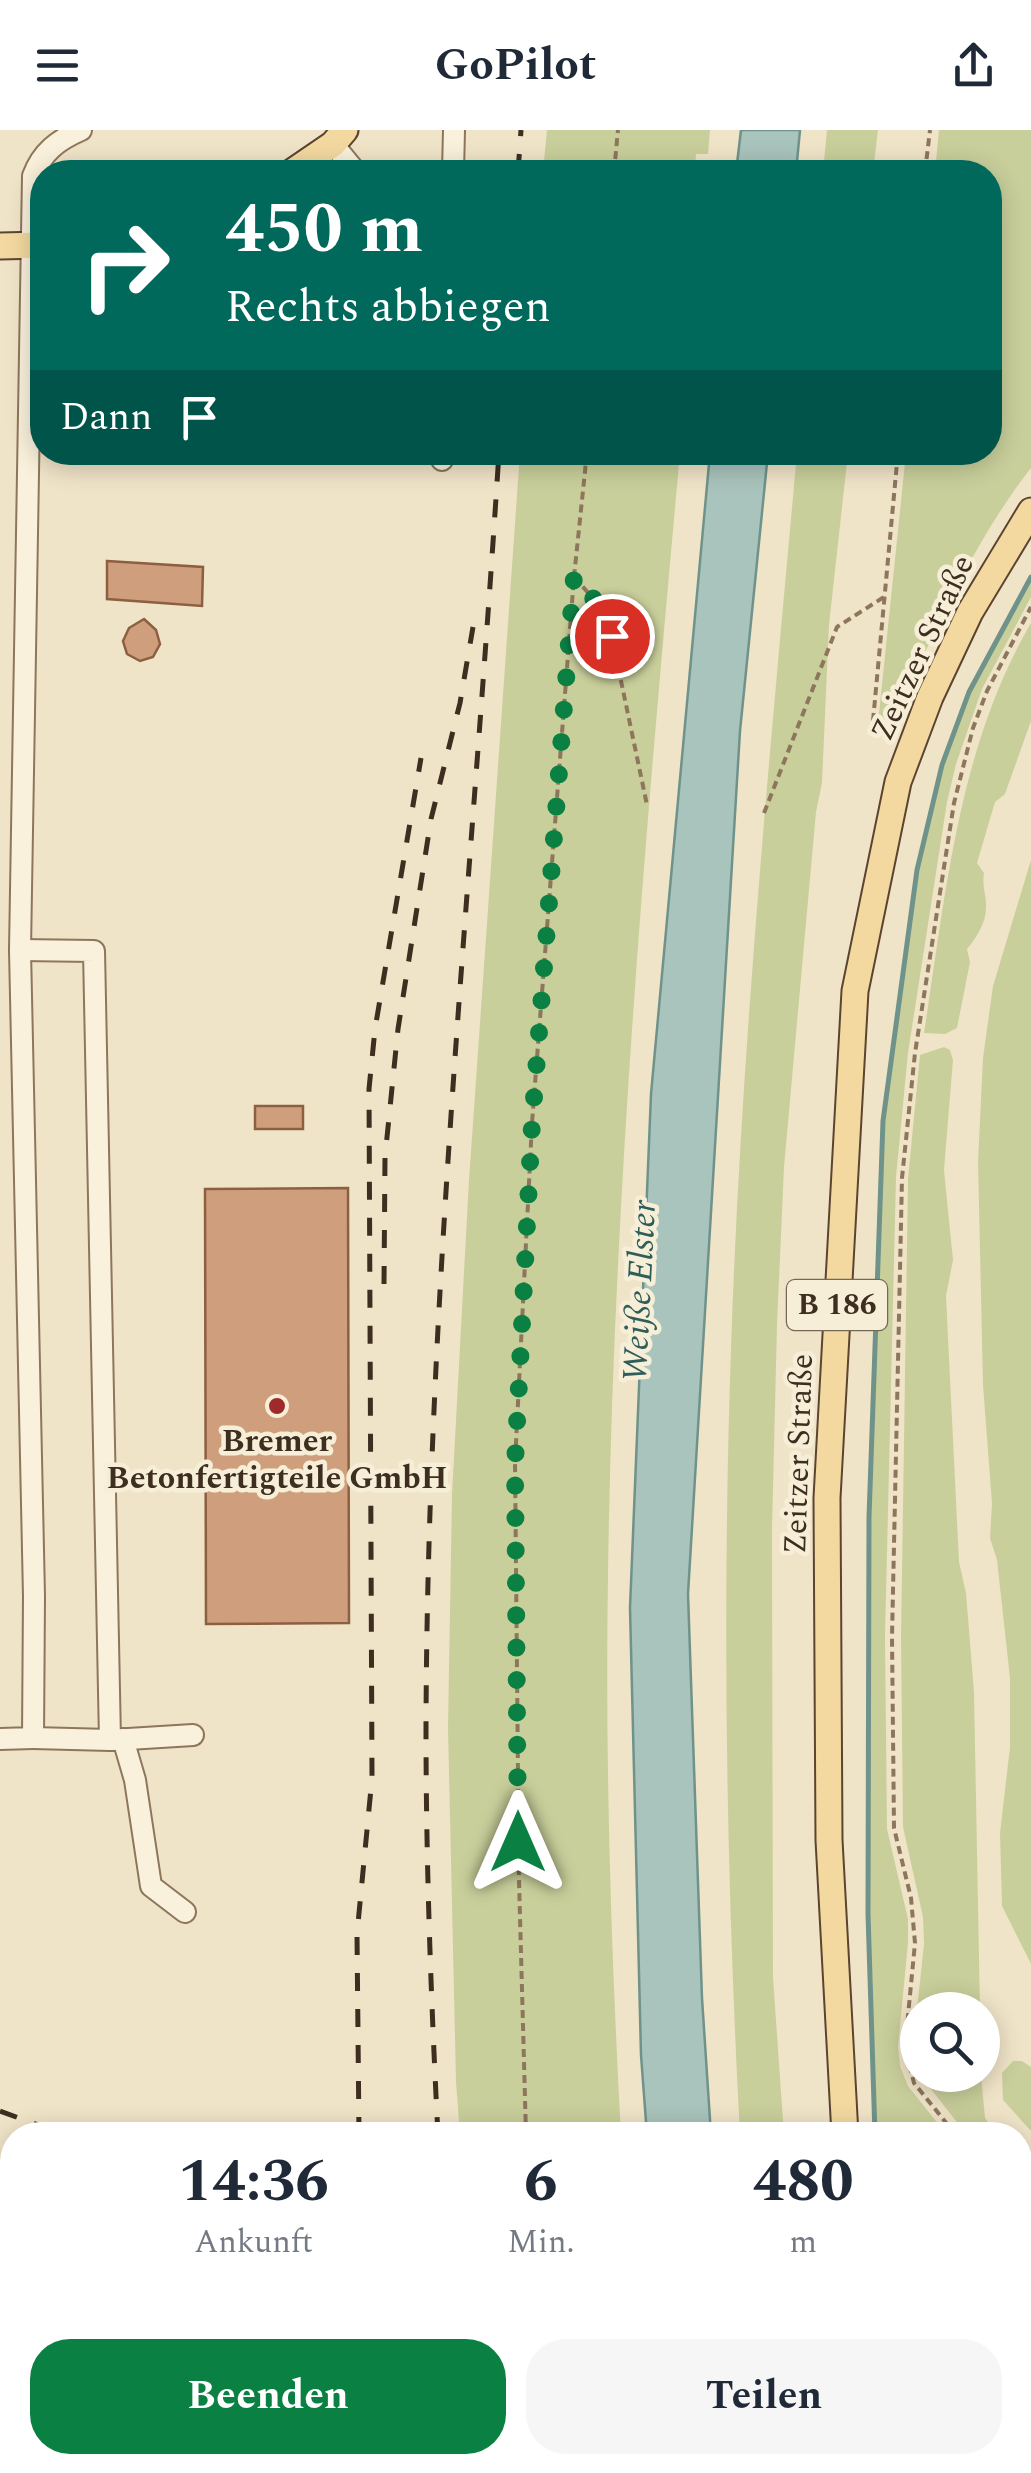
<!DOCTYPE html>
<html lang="de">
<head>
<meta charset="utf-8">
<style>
  :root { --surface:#fff; --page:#f6f6f7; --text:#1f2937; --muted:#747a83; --accent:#0b8043 }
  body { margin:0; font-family:Spectral,serif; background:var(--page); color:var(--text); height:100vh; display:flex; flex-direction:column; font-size:38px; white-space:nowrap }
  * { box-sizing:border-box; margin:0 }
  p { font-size:32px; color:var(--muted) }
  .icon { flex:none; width:55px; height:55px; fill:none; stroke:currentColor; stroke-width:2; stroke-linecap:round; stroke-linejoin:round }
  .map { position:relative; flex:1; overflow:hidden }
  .details { position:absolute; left:0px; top:1992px; width:1032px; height:352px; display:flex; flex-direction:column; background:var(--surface); border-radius:40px 40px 0 0; box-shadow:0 5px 25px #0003 }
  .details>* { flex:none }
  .top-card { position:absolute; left:30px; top:30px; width:972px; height:305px; border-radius:40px; box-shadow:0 5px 25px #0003; background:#00695c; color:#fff; overflow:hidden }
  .controls { position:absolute; left:900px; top:1862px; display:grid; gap:20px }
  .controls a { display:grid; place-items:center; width:100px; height:100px; border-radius:50%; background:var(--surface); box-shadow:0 5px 25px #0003; font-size:50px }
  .pin { position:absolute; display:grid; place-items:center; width:85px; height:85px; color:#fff; margin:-42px; border:5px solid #fff; border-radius:50%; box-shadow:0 2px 10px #0007 }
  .me { position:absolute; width:110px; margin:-55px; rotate:0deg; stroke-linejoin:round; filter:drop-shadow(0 0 8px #0008) }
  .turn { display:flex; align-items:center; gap:35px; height:210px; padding:0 30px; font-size:45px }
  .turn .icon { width:130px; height:130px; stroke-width:2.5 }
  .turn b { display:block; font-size:70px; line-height:85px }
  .then { display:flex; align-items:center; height:95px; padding:0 30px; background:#0003; gap:20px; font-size:38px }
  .eta { display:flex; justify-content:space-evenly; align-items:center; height:170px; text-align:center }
  .eta b { font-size:60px; font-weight:700; line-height:70px }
  .action { display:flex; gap:20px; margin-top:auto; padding:20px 30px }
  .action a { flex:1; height:115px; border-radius:40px; background:var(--accent); color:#fff; font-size:40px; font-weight:700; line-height:115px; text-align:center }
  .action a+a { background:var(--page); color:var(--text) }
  header { display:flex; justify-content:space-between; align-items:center; height:130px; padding:0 30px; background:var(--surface); font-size:45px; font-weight:700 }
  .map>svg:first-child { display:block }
  .green { fill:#c9cf9b }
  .water { fill:#a9c4bc; stroke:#6f938a; stroke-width:2.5 }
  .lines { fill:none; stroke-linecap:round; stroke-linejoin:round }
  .stream { stroke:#6f938a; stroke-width:5 }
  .building { fill:#cf9f7d; stroke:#8d5f41; stroke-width:2.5 }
  .minor-casing { stroke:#8d765c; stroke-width:24 }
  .major-casing { stroke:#5b4430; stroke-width:29 }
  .path { stroke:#8d765c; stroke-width:4; stroke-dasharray:8 5; stroke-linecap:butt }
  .minor { stroke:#faf1dc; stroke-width:20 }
  .major { stroke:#f3d9a0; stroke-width:25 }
  .rail { stroke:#3d2e20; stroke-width:5; stroke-dasharray:18 18; stroke-linecap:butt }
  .route { stroke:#0b8043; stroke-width:18; stroke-dasharray:0 32.4 }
  .poi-dot { fill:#9e2a2b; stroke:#f7eed8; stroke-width:4 }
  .labels { text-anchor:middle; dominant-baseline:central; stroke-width:9; stroke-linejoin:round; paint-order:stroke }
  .shield { fill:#f7eed8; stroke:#756857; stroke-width:2.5 }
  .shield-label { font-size:30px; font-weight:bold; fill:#3d2e20 }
  .street-label { font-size:32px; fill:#3d2e20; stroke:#f7eed8 }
  .poi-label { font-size:32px; font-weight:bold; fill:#3d2e20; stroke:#f7eed8 }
  .water-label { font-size:35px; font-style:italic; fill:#2f5d5a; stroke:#f7eed8 }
</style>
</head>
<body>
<header><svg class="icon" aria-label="menu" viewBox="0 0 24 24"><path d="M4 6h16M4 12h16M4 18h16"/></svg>GoPilot<svg class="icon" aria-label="share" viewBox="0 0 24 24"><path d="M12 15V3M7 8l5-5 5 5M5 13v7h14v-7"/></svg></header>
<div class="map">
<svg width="1031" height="2343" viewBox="0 0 1031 2343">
  <rect width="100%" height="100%" fill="#f0e4c8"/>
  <!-- green -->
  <g class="green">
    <path d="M547,0h163l-2,24h-12l-1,16 11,2h-163z"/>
    <path d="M827,0h51l-5,42h-50z"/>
    <path d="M939,0h92v338c-58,74 -96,163 -135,248l-18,7 28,-270 84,-1v-280h-55z"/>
    <path d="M520,322l160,1c-34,373 -67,748 -72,1123 -3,186 3,373 13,559h-161l-4,-53 -8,-354 4,-234 17,-314z"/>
    <path d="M797,323h51l-19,172 -7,158 -6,29 -32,355 -7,158 -5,205 1,447 11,158h-44c-14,-262 -18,-525 -9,-787 10,-299 39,-598 66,-895z"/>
    <path d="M1031,447v20l-49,92 -26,75 -9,38 -39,251 -12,124 -11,460 2,192 21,90v24l-10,104 2,19 8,20 39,49h-72l-7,-221 1,-397 14,-396 34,-251 25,-105 27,-73z"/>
    <path d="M1031,493v98l-26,73 -10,8 -18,61 7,10c-2,15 2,20 2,32 1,17 -10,33 -19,44l3,13 -13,66 -12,6 -21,-1c22,-140 34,-285 107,-410z"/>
    <path d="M1031,730v1104l-29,-58 -2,-73 10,-86v-69l-13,-118 -7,-22 2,-34 -9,-119 -5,-223 5,-104 10,-72z"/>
    <path d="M944,917l6,3 3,10 -9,110 9,90 -7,36 13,266 7,31 8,99 6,318h-62l-1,59 -4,-22 11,-103 -1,-27 -20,-90 -2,-190 7,-458 12,-124z"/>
    <path d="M1013,1931h9l9,6v64l-28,-31 -1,-27z"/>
    <path d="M920,1945h61l4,43 12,17h-30z"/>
    <path d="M1020,2034l11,15v52l-11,-22z"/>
    <path d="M1020,2116l11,36v191h-127l-1,-10 117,-1z"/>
    <path d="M487,2333h160l1,10h-160z"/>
    <path d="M766,2333h47l1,10h-47z"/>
  </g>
  <!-- water -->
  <g class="water">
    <path d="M741,0h59l-4,42h-60z"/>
    <path d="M710,323h58l-28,278 -52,863 14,404 9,137h-64l-6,-80 -11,-447 21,-514z"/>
    <path d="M674,2333h63l1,10h-63z"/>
  </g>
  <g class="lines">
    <!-- stream -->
    <g class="stream">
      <path d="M875,2005l-7,-221 1,-397 14,-396 34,-251 25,-105 27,-73 62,-115"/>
      <path d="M903,2332l1,11"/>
    </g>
  </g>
  <!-- building -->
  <g class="building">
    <path d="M107,431l96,6 -1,39 -95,-7z"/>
    <path d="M144,489l12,11 4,14 -7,13 -13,4 -13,-7 -4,-13 6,-13z"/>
    <rect x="255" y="976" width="48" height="23"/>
    <path d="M348,1058l1,435 -143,1 -1,-435z"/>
  </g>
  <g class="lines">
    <defs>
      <g id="minor">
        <path d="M333,14l23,28"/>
        <path d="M453,42l1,-42"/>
        <path d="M442,330v-8"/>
        <path d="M20,820l74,1 16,789 -77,-2"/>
        <path d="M0,1609l33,-1 1,-142 -14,-646 13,-774c9,-24 25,-36 48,-46"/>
        <path d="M123,1609l12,41 16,106 34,26"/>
        <path d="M112,1610l81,-5"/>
      </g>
      <g id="major">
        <path d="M292,42l41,-28 12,-14"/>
        <path d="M0,116l42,-1"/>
        <path d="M845,2005l-16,-295 -2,-342 28,-507 43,-209 32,-85 40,-85 61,-101"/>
        <path d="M866,2332l2,11"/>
      </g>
    </defs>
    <!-- minor casing -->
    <use href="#minor" class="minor-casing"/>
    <!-- major casing -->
    <use href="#major" class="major-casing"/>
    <!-- path -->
    <g class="path">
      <path d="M614,42l4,-42"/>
      <path d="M925,42l5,-42"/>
      <path d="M574,447l33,37 40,191"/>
      <path d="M873,591l25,-269"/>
      <path d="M764,683l73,-186 47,-30"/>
      <path d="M526,2005l-7,-255 -4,-417 17,-340 42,-546 13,-125"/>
      <path d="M956,2005l-42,-52 -9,-36 10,-104 -4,-45 -17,-70 -2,-191 10,-459 13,-125 39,-250 19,-75 14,-37 44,-84"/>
      <path d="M1020,2097l11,28"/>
      <path d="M1021,2098l10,1"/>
      <path d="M550,2332l2,11"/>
    </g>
    <!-- minor -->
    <use href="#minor" class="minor"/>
    <!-- major -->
    <use href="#major" class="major"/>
    <!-- rail -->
    <g class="rail">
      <path d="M518,42l3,-42"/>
      <path d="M384,1154l1,-127 13,-128 33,-210 29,-116 13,-76"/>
      <path d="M0,1981l65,24"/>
      <path d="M359,2005l-2,-201 15,-156 -3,-689 6,-60 46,-271"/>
      <path d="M438,2005c-7,-135 -12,-271 -12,-406 1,-426 46,-852 73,-1277"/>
      <path d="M357,2332l3,11"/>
      <path d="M387,2332l2,11"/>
      <path d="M466,2332l1,11"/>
    </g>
  </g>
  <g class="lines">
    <!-- route -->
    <path class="route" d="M518,1712l-3,-378 17,-340 42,-547 33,37 5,22"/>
  </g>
  <!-- markers -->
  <circle class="poi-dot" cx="277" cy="1276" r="10"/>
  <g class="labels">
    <!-- shield labels -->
    <rect class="shield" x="787" y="1150" width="100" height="50" rx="8"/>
    <g class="shield-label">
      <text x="837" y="1175">B 186</text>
    </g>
    <!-- street labels -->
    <g class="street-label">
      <text transform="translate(923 518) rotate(-65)">Zeitzer Straße</text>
      <text transform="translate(799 1324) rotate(-88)">Zeitzer Straße</text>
    </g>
    <!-- poi labels -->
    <g class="poi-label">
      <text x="277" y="1311">Bremer<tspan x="277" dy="37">Betonfertigteile GmbH</tspan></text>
    </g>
    <!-- water labels -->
    <g class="water-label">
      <text transform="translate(640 1161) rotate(-87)">Weiße Elster</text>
    </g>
  </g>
</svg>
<div class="controls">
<a><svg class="icon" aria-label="search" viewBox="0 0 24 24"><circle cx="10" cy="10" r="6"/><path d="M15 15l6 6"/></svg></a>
</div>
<div class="pin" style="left:612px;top:506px;background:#d93025"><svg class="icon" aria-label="arrive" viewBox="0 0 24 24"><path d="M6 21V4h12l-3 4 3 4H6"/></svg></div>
<svg class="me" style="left:518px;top:1712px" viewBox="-20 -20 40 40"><path d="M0-17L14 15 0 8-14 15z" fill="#0b8043" stroke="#fff" stroke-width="4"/></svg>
<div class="top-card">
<div class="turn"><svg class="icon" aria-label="right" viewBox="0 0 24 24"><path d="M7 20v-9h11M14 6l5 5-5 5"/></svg><div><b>450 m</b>Rechts abbiegen</div></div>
<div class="then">Dann<svg class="icon" aria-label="arrive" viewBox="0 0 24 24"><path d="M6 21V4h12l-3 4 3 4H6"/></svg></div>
</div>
<section class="details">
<div class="eta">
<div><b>14:36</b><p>Ankunft</p></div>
<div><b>6</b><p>Min.</p></div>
<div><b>480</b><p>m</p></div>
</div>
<div class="action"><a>Beenden</a><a>Teilen</a></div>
</section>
</div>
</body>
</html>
